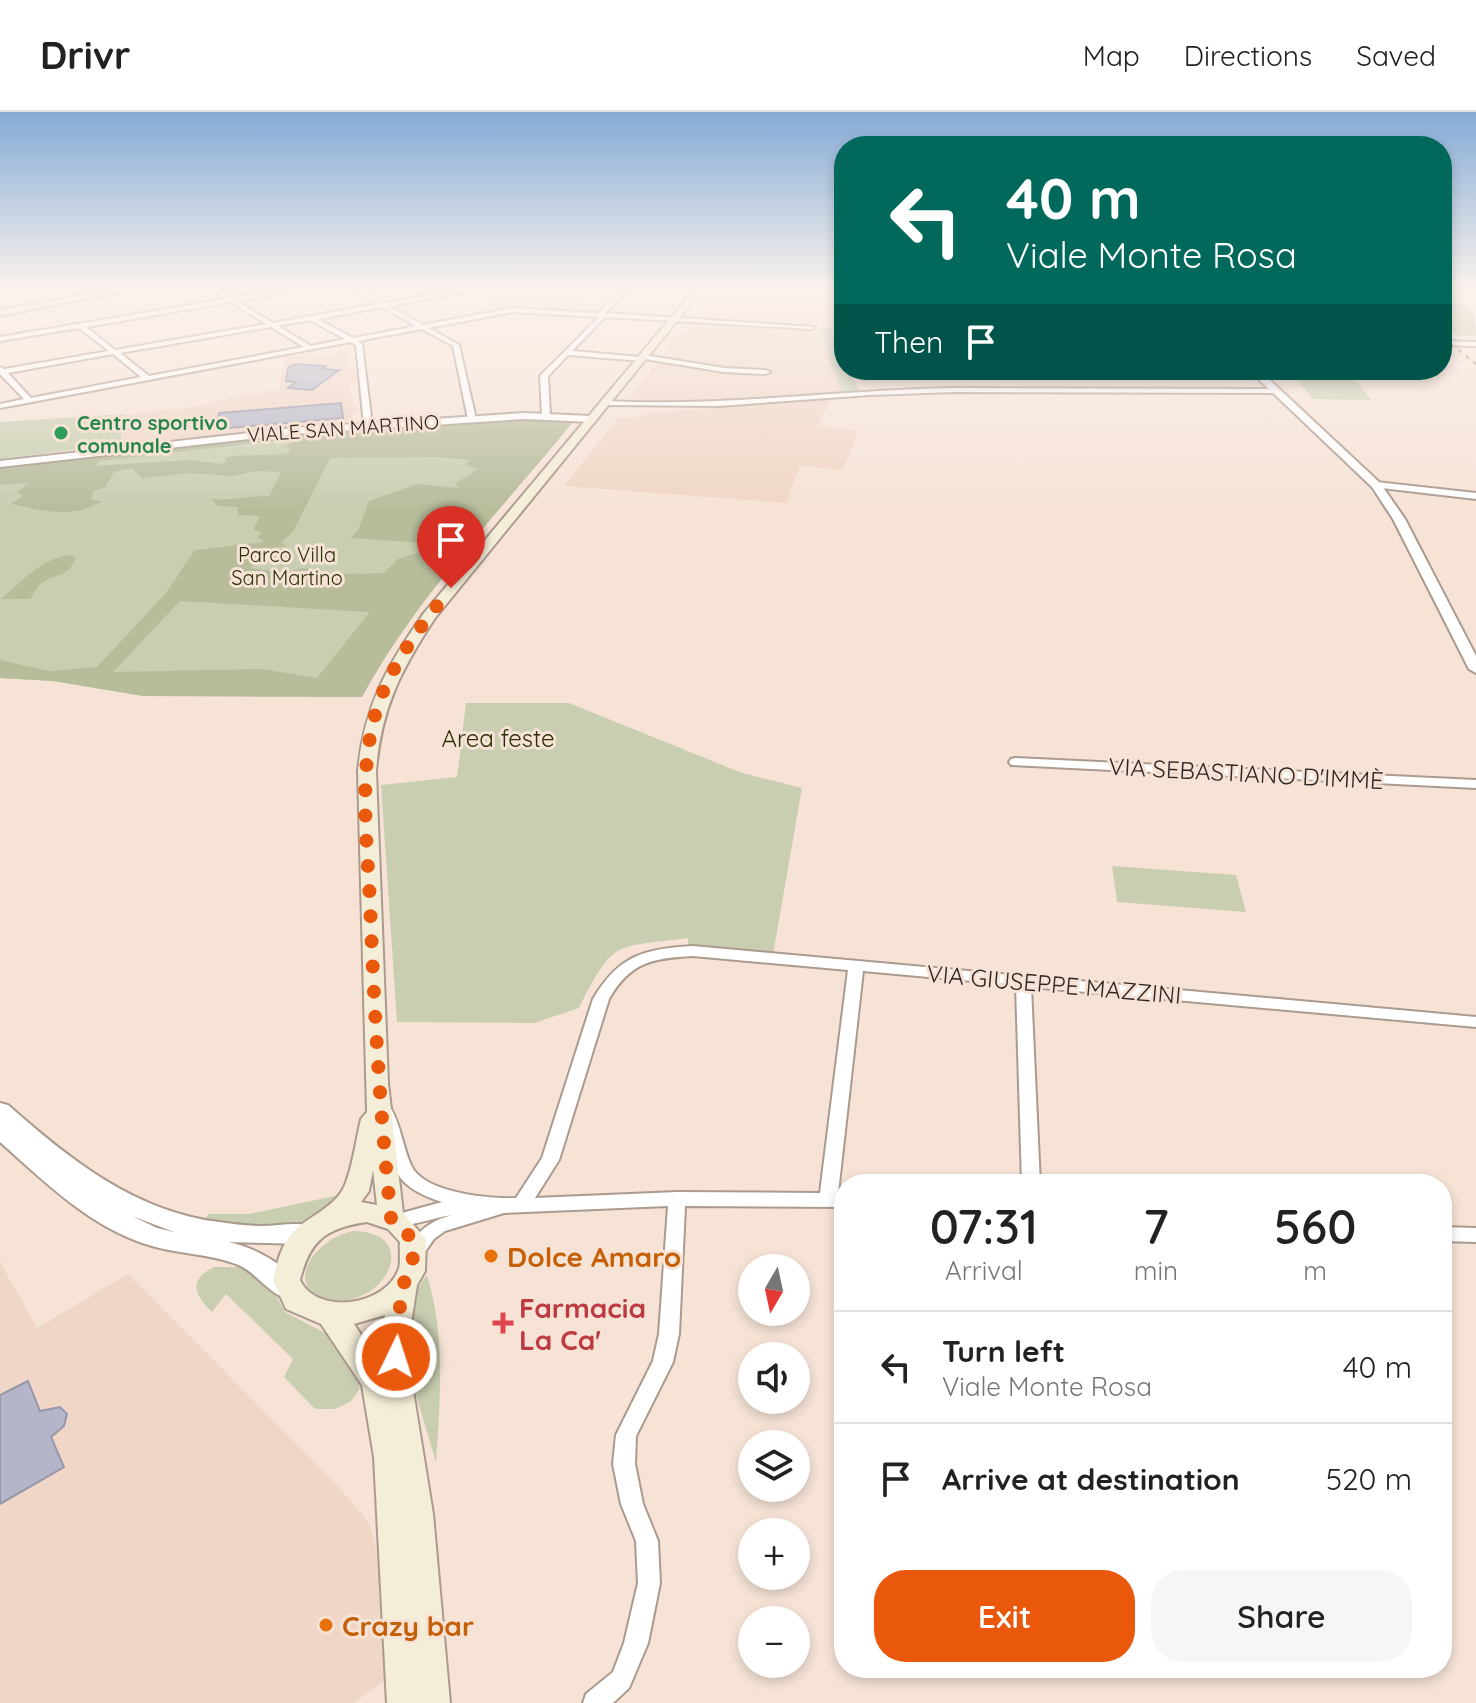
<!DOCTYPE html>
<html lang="en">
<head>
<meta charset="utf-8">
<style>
  :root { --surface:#fff; --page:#f6f6f6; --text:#222; --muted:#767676; --line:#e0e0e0; --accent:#ea580c }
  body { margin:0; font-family:Quicksand,sans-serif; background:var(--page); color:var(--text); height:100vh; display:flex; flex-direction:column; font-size:30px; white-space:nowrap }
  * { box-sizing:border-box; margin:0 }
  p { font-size:26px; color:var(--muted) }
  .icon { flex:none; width:44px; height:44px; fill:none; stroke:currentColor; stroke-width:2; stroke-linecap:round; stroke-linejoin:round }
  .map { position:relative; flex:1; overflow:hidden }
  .panel { position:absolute; left:834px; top:1062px; width:618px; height:504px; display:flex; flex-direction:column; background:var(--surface); border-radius:32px; box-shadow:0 4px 12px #0003 }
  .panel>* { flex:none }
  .hud { position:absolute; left:834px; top:24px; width:618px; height:244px; border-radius:32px; box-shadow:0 4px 12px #0003; background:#00695c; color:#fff; overflow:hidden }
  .needle { width:52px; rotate:189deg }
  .tools { position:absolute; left:738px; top:1142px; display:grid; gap:16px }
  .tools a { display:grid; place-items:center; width:72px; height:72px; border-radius:50%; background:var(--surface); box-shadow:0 4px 12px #0003; font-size:40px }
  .pin { position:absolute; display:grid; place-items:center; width:68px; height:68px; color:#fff; margin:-82px -34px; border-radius:50% 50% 50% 0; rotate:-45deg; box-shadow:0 0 8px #0007 }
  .pin .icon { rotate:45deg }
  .me { position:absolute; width:88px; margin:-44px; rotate:4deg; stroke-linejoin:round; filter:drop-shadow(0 0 6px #0008) }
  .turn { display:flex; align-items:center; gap:28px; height:168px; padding:0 40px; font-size:36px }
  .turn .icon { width:104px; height:104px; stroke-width:2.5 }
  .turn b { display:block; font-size:56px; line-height:68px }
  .then { display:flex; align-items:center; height:76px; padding:0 40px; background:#0003; gap:16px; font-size:30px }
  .eta { display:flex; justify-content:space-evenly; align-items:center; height:136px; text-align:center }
  .eta b { font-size:48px; font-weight:600; line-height:56px }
  .primary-button { display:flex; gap:16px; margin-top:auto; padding:16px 40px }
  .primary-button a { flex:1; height:92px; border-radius:32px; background:var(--accent); color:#fff; font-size:32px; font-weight:600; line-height:92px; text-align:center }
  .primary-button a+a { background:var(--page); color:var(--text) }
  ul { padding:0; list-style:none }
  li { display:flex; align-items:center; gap:24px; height:112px; padding:0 40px; border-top:2px solid var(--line) }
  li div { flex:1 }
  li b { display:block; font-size:30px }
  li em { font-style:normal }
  header { display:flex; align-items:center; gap:48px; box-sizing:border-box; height:112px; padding:0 40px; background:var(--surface); border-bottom:2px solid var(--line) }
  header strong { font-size:38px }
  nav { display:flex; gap:44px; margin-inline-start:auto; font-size:28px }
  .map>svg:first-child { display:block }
  .built { fill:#f0d6c6 }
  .green { fill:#c9ceb1 }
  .forest { fill:#b7bc9b; fill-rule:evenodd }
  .building { fill:#b4b5c8; stroke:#9697aa; stroke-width:2 }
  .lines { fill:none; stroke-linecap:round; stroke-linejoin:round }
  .minor-casing { stroke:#ab9a8e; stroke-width:4 }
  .tertiary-casing { stroke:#ab9a8e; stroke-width:4 }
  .secondary-casing { stroke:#ab9a8e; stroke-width:4 }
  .minor { fill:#fff; fill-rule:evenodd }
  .tertiary { fill:#fff; fill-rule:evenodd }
  .secondary { fill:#f4edd7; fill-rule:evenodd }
  .rail { stroke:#83776e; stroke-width:2; stroke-dasharray:5 5; stroke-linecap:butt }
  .route { stroke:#ea580c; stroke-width:14; stroke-dasharray:0 25.2 }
  .leisure-dot { fill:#2e9e5b; stroke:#f6e3d6; stroke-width:3 }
  .food-dot { fill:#e8710a; stroke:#f6e3d6; stroke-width:3 }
  .health-dot { fill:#e0444e; stroke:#f6e3d6; stroke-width:3 }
  .labels { text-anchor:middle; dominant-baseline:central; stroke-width:6; stroke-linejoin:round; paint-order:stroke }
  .far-leisure-label { font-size:20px; font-weight:bold; fill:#27864d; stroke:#f6e3d6; text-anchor:start }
  .far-street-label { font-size:20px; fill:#2e2722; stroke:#f6e3d6 }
  .far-park-label { font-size:20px; fill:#2b2f05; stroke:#f6e3d6 }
  .park-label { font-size:24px; fill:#2b2f05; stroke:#f6e3d6 }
  .street-label { font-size:24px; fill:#2e2722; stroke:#f6e3d6 }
  .near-food-label { font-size:28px; font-weight:bold; fill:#c56008; stroke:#f6e3d6; text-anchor:start }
  .near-health-label { font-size:28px; font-weight:bold; fill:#be3a42; stroke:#f6e3d6; text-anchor:start }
</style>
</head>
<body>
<header>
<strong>Drivr</strong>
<nav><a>Map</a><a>Directions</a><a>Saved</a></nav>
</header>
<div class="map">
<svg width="1476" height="1591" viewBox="0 0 1476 1591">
  <rect width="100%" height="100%" fill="#f6e3d6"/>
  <!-- built -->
  <g class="built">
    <path d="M491,177h101l-22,20 -77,-1z"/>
    <path d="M717,177h127v36l-145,-6z"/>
    <path d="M688,210l131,7 22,63 -147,10 -67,-1z"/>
    <path d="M347,240v15l7,1 3,8 -1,7 -6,1 2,22h5l1,6 -6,1 2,10 -234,21 5,-30 69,-7 52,-13 33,-4 6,-33z"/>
    <path d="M831,287l-14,28 42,3 -16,40 -43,-4 -14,37 -222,-17 54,-68h16l11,-5z"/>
    <path d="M0,1150l37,66 91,-54 211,213 30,36 8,29 8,128 -31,23h-354z"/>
  </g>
  <!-- green -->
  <g class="green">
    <path d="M831,216l13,29v13h6l9,21 -18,1 -22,-63z"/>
    <path d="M1289,258h59l23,30 -58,-1z"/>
    <path d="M125,302l-5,30 -120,15v-37z"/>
    <path d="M521,307l52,3c-73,89 -156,174 -211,275l-219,-1 -90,-15 -53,-3v-210l324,-35z"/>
    <path d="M466,591h103l173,70 60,15 -29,166 -85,-7v-9c-74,10 -74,0 -109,70l-45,15 -137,-1 -16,-237 76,-8z"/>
    <path d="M1112,754l124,9 10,37 -129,-10z"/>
    <path d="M349,1081l-35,30 -45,8 -66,-7 5,-10h41z"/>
    <path d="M354,1119c68,2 32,75 -20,69 -55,-7 -22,-62 20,-69z"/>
    <path d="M214,1155h33l23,17 15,28 57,30 18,38 -1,10 -9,12 -15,7h-20l-31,-32 9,-18 -67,-65 -14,18c-18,-17 -24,-32 2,-45z"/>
    <path d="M427,1163c19,62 13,125 9,188 -10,-40 -37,-108 -29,-148 3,-15 11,-28 20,-40z"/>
  </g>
  <!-- forest -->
  <g class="forest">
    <path d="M1442,177h34l-24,5v4c21,10 24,14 24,38h-15l-19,-8z"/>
    <path d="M521,307l52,3c-73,89 -156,174 -211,275l-219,-1 -90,-15 -53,-3v-18l49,11 48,-4 68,-73 30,-44 69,-8 -6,-5 3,-5 -8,-2 7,-14 -22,-1v-8l-20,-1 -7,-7c21,2 37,-3 58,-3l12,-24 -26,-1 -22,5 -43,-3 -48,5 -10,-10 -18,4 -9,15 -12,4 -2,9 11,1c-31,19 -58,9 -91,3l12,-8 -6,-4 12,-9 -29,2v-17l237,-28zM299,326l-14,9 6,2 -5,5 -54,2 -8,2 3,3 -6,3 -31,-4 -95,6 4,-5zM437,345l33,3 -5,5 13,4 -22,14 2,5 -41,-4 -48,17 -11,30 -8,7 77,5 -3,8 -26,8 -14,14 -40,1 -41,-6 -19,5 -34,-5 21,-20 15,-2 -5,-4 12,-10 37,-74zM180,489l189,11v1l-52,65 -55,-9 -149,3z"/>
    <path d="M70,443l6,3c-8,19 -18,15 -33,24 -5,3 -9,12 -13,17h-29c21,-18 41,-41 69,-44z"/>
  </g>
  <!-- building -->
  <g class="building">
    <path d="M295,252l31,2 -5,3 18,1 -27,20 -24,-2 8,-6 -10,-1 2,-13z"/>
    <path d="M341,291l2,15 -126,11 2,-16z"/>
    <path d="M28,1269l12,30 20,-4 7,7 -3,12 -13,11 13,30 -64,37v-109z"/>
  </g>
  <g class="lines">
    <defs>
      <g id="minor">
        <path d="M210,177h7l16,9 69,-9 -65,12 36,22 104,-19 -27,-15h7l27,14 84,-14h11l-90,17 34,19 89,-17 86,5 26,-24h6l-25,24 210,14 -3,2 -207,-12 -33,34 69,6 3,-2 80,13 42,2 4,2 -4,2 -42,-2 -79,-13 -3,2 -74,-6 -20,21 2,40 -4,2 -4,-2 -2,-40 59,-59 -87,-5 -83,16 30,17 17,74 -4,2 -4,-2 -15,-73 -31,-17 -64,12 4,3 10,81 -4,2 -4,-2 -8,-80 -5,-3 -351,66v-4l24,-5 -24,-25v-7l4,2 105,-18 -30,-23 -79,13v-4l226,-38zM231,190l35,22 -151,26 -29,-23zM382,195l34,19 -63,12 -35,-19zM310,208l35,19 -34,7 -33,-20zM271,215l33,20 -155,29 -29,-23zM113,242l28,23 -110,21 -23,-25z"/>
        <path d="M1442,229l34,1v4l-34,-1z"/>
        <path d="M954,276l323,1 4,2 -4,2 -323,-1 -84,3 -151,11 -113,-1 -4,-2 4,-2c116,6 232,-11 348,-13z"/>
        <path d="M1376,370l100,11v6l-103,-12 -1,-2z"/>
        <path d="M1015,646l461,22v8l-465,-23 -2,-3 2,-3z"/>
        <path d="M693,834l783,71v10l-445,-40 9,197h-18l-6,-199 -153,-14 -25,222h6v14l-159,-1 -6,128 -6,28 -37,74 -1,28 8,40 15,37 2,42 -12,60 -19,45 -16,15h-30l3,-9 27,-22 11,-29 14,-60 -2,-42 -15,-37 -8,-40 3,-29 37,-74 6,-27 9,-128 -164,7 -59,18 -11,8 -12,17 -7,3 -7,-3 -2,-5c11,-20 24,-30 46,-36 -15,2 -51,14 -61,11l-3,-5 3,-5 51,-14c-65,-21 -40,-45 -67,-93l2,-4 6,-2 6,2c12,19 13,40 22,60 12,28 78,34 105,33l26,-40 51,-159c26,-44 51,-50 100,-53zM693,844l155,14 -28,223 -143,-1 -142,6 24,-38 50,-161c21,-37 44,-41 84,-43z"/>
        <path d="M1442,1115l34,1v14l-34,-1z"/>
      </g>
      <g id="tertiary">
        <path d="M1249,258h10l121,113 25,36 71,137v17l-7,-4 -76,-150 -21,-32z"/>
        <path d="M525,301l66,3 5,3 -5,3 -66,-3 -231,15 -294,33v-6l294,-33z"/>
        <path d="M0,991l8,2c61,54 127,107 211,117 14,2 28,4 43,4 17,0 37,-5 54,1l4,7 -4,7 -8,3 -79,-2c26,6 60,23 72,48l-3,7c-24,8 -40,-26 -62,-33 -26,-10 -57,-10 -84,-18 -60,-17 -107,-64 -152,-104zM132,1104l37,14 5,2 -17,-4z"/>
      </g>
      <g id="secondary">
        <path d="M118,177h16l-134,27v-6z"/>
        <path d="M695,177h8l-268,329c-34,52 -54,90 -59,153l12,312 15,130 23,26 -1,32 -8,14 -8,51 2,42 22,136 17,189h-63l-13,-246 -12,-72 -41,-61 -35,-15 -13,-29c4,-16 7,-32 18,-45 16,-20 43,-25 54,-50 8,-20 11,-45 16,-66l6,-7 -9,-341c6,-65 29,-105 66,-158zM373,1058l4,35 -16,-3 8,-11zM367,1110l21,7 12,13c-1,8 1,18 -1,26 -12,38 -82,48 -99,12 10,-40 26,-52 67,-58zM385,1203l-4,21 1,30 -28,-42z"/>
      </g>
    </defs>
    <!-- minor casing -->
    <use href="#minor" class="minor-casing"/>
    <!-- tertiary casing -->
    <use href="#tertiary" class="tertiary-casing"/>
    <!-- secondary casing -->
    <use href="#secondary" class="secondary-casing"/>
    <!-- minor -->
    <use href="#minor" class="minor"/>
    <!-- tertiary -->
    <use href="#tertiary" class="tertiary"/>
    <!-- secondary -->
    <use href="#secondary" class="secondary"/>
    <!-- rail -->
    <path class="rail" d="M1442,225l34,27"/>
  </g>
  <!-- sky -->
  <linearGradient id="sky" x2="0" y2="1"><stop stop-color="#84abd6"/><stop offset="0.44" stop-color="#fbf2ed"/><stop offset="1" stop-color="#fbf2ed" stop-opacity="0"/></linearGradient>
  <rect width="1476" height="399" fill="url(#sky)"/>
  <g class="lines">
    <!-- route -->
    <path class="route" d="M396,1245l-1,-21 9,-53 11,-31 -9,-23 -15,-11c-11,-105 -17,-210 -21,-316 -3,-60 -11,-125 4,-183 12,-49 46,-92 77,-131"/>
  </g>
  <!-- markers -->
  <circle class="leisure-dot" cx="61" cy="321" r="8"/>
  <g class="food-dot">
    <circle cx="491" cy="1144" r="8"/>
    <circle cx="326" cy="1513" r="8"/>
  </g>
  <path class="health-dot" d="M499 1199h8v8h8v8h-8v8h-8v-8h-8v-8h8z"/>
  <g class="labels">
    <!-- far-leisure labels -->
    <g class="far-leisure-label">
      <text x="77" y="310">Centro sportivo<tspan x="77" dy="23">comunale</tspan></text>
    </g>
    <!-- far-street labels -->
    <g class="far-street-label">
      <text transform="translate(343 316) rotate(-4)">VIALE SAN MARTINO</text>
    </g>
    <!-- far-park labels -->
    <g class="far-park-label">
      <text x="287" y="442">Parco Villa<tspan x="287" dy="23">San Martino</tspan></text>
    </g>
    <!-- park labels -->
    <g class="park-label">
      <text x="498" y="626">Area feste</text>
    </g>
    <!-- street labels -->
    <g class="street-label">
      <text transform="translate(1246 661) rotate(3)">VIA SEBASTIANO D'IMMÈ</text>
      <text transform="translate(1054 872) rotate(5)">VIA GIUSEPPE MAZZINI</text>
    </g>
    <!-- near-food labels -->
    <g class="near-food-label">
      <text x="507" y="1144">Dolce Amaro</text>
      <text x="342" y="1513">Crazy bar</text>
    </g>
    <!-- near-health labels -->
    <g class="near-health-label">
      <text x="519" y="1195">Farmacia<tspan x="519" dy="32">La Ca'</tspan></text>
    </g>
  </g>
</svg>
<div class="tools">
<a><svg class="needle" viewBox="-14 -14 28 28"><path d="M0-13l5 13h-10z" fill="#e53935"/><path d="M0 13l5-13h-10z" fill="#767676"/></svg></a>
<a><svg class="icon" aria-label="sound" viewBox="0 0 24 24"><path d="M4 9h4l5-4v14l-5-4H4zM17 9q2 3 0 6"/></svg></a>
<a><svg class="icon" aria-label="layers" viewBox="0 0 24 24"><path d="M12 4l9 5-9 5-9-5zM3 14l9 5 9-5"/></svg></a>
<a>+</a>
<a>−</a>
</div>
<div class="pin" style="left:451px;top:476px;background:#d93025"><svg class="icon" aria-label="arrive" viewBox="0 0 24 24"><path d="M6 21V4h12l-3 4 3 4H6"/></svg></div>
<svg class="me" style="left:396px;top:1245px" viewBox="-20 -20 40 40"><circle r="17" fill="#ea580c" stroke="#fff" stroke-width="3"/><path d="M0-11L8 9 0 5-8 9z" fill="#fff"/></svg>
<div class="hud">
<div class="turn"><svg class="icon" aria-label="left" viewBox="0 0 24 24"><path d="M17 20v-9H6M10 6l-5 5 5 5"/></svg><div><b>40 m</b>Viale Monte Rosa</div></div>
<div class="then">Then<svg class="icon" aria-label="arrive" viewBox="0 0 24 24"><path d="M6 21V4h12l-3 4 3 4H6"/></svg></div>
</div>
<section class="panel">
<div class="eta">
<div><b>07:31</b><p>Arrival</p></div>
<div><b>7</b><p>min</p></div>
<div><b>560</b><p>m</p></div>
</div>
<ul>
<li><svg class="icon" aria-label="left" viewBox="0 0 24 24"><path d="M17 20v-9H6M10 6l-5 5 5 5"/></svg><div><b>Turn left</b><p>Viale Monte Rosa</p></div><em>40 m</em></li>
<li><svg class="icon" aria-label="arrive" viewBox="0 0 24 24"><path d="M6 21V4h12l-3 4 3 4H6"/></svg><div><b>Arrive at destination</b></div><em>520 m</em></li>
</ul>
<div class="primary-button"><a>Exit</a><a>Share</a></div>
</section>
</div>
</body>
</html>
